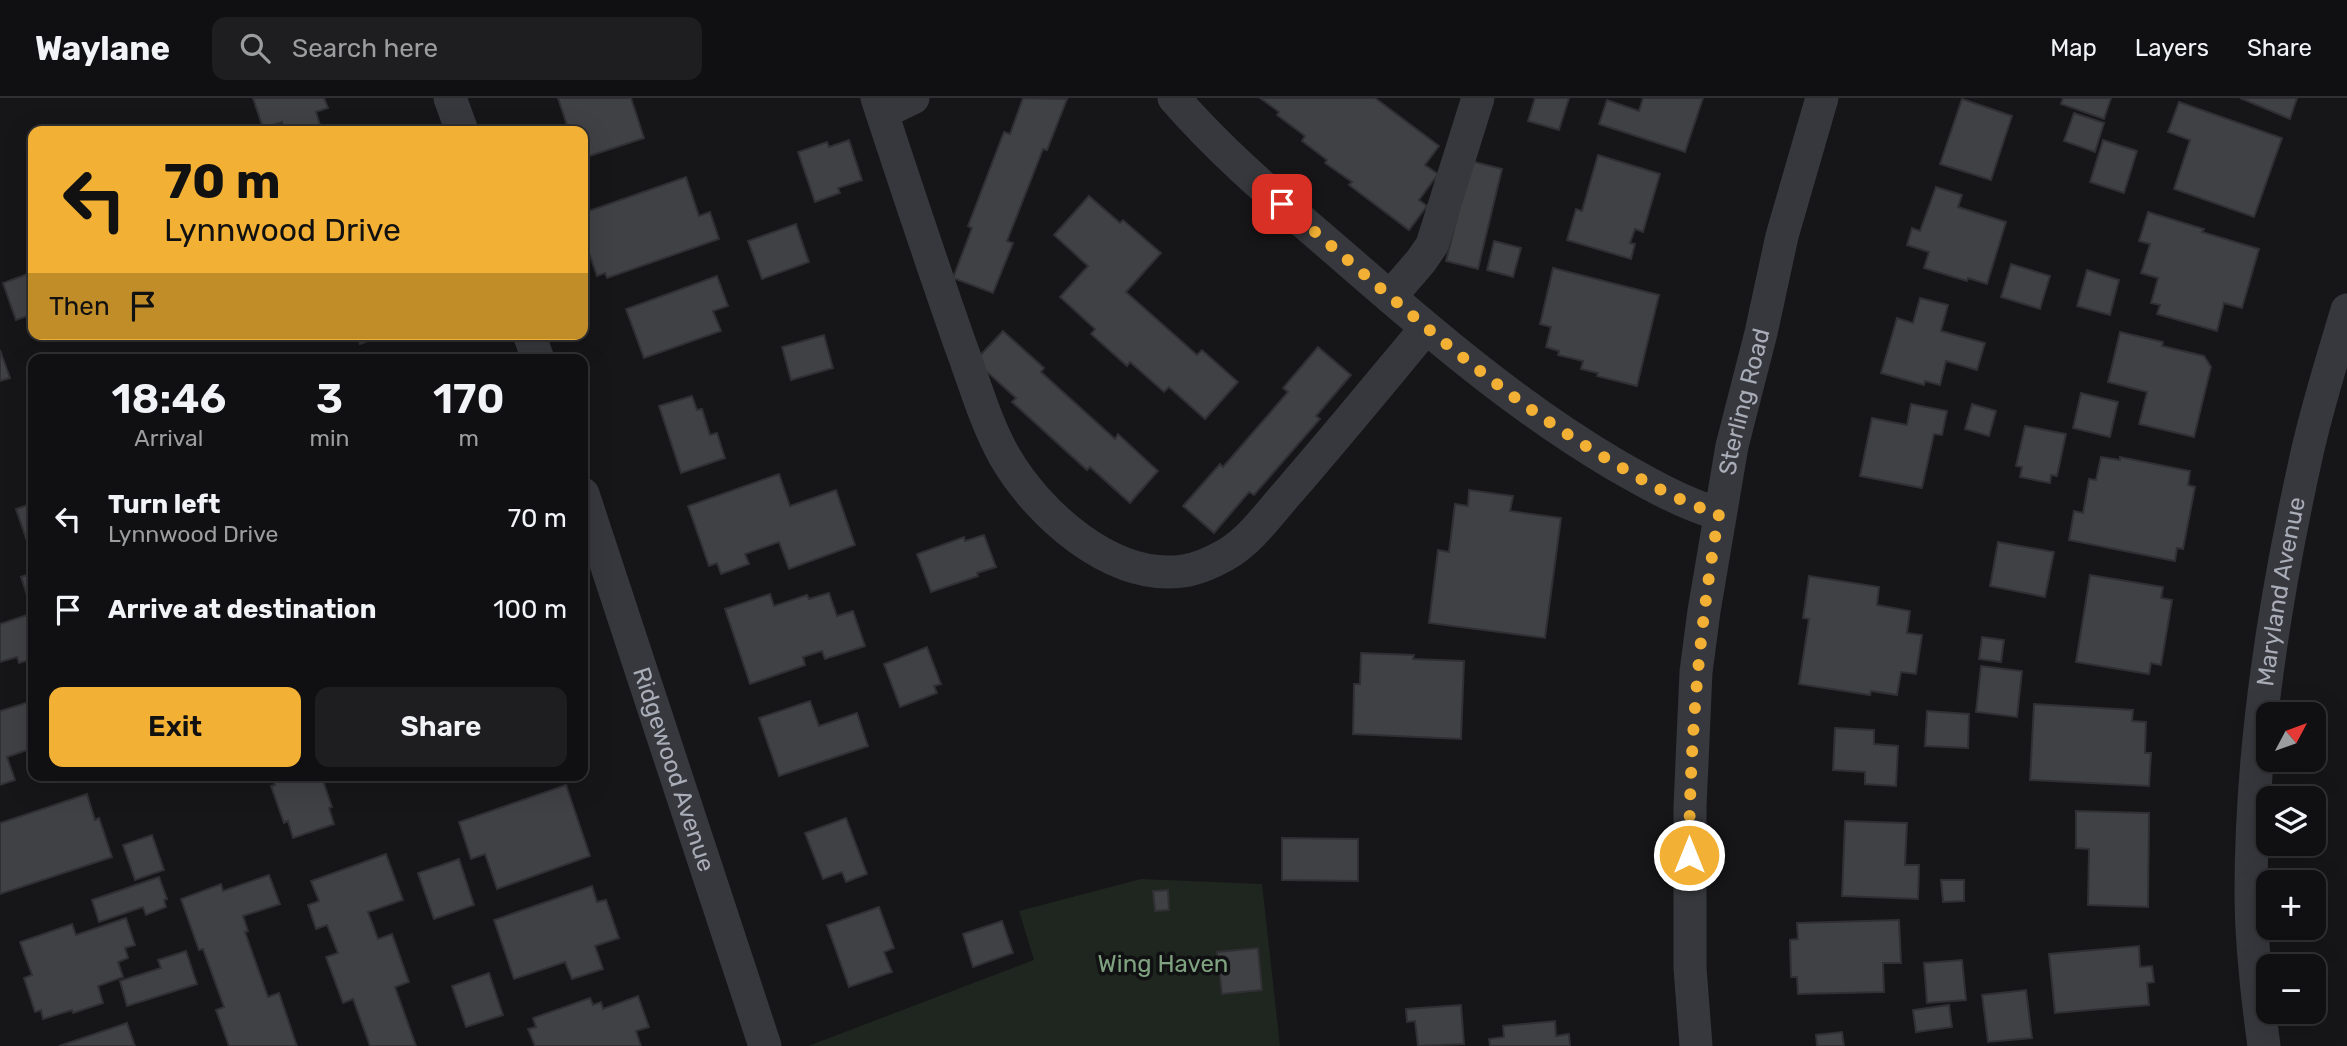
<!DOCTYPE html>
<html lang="en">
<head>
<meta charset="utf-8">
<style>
  :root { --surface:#101012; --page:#1e1e20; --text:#f1f3f6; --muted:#9c9d9f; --line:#303032; --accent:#f2b134 }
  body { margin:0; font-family:Rubik,sans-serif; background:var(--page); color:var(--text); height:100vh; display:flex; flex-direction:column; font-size:26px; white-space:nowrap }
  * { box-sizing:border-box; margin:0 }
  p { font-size:23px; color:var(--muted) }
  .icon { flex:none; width:38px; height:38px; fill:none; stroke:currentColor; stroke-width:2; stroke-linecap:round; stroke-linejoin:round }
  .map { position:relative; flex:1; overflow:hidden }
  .panel { position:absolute; left:28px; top:256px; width:560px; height:427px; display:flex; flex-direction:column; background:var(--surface); border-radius:14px; box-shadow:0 7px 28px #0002,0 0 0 2px var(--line) }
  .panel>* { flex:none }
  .banner { position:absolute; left:28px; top:28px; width:560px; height:214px; border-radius:14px; box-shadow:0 7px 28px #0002,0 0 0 2px var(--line); background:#f2b134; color:#111; overflow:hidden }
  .needle { width:46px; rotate:49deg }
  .buttons { position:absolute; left:2256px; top:604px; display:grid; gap:14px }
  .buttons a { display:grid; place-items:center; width:70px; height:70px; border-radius:14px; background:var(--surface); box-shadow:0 7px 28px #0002,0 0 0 2px var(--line); font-size:35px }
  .pin { position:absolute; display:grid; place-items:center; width:60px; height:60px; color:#fff; margin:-30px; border-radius:14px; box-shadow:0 4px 10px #0006 }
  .me { position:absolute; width:77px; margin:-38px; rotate:0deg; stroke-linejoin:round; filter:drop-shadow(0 0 5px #0008) }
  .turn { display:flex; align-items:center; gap:24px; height:147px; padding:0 21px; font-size:32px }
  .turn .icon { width:91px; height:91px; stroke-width:2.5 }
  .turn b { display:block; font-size:49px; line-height:60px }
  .then { display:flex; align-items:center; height:66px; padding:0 21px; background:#0003; gap:14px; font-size:26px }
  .eta { display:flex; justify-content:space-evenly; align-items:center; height:119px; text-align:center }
  .eta b { font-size:42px; font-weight:600; line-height:49px }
  .action { display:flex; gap:14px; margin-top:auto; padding:14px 21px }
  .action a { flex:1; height:80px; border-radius:14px; background:var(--accent); color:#111; font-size:28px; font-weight:600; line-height:80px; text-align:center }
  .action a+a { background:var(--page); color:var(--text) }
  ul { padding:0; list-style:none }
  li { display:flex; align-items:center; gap:21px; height:91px; padding:0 21px }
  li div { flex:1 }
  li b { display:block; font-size:26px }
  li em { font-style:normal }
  header { display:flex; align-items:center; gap:42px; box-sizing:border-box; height:98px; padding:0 35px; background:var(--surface); border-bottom:2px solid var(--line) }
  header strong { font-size:33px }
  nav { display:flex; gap:38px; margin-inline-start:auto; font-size:24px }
  .search { width:490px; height:63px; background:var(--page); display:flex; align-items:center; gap:18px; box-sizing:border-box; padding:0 24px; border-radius:14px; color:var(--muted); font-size:26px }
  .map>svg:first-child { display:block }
  .green { fill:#1e261f }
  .building { fill:#404145; stroke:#303034; stroke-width:2 }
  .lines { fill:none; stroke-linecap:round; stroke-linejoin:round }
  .minor { stroke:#37383d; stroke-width:33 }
  .route { stroke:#f2b134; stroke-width:12; stroke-dasharray:0 21.6 }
  .labels { text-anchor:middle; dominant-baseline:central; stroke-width:7; stroke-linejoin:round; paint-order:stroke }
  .street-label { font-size:24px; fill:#a8adb8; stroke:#111113 }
  .park-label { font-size:24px; fill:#7fa381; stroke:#111113 }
</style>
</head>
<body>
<header>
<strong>Waylane</strong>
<div class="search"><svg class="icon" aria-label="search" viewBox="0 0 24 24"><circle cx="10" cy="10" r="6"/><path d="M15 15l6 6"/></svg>Search here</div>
<nav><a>Map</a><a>Layers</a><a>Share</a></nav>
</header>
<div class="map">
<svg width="2347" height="948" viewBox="0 0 2347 948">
  <rect width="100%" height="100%" fill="#161618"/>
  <!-- green -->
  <path class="green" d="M1141,781l121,5 18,162h-472l226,-86 -15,-49z"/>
  <!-- building -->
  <g class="building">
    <path d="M253,0h71l4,10 -12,4 4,13 -21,6h-14l-3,-9 -19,6z"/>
    <path d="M558,0h73l13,40 -61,20v-27h-14z"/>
    <path d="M1023,0l44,1 -20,51 -4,-1 -36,92 6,2 -20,50 -40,-15 19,-50 -4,-2 36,-94 6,2z"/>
    <path d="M1260,0h115l64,48 -14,19 13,9 -19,26 8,6 -18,24 -60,-45 3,-3 -27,-19 2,-3 -25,-19 3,-5 -28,-21 2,-3z"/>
    <path d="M1535,0h34l-10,32 -31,-9z"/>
    <path d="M1643,0h60l-18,54 -86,-28 8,-24 32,11z"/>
    <path d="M2063,0h48l-7,21 -43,-15z"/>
    <path d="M2240,0h57l-7,21z"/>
    <path d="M1962,1l50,17 -21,64 -51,-16z"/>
    <path d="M2179,4l103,36 -28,79 -80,-28 16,-49 -22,-8z"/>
    <path d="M2074,15l30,10 -9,29 -31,-11z"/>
    <path d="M849,42l13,40 -24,8 2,5 -25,9 -17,-50 29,-10 2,5z"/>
    <path d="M2103,42l34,11 -13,42 -34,-11z"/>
    <path d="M1598,57l62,19 -17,58 -8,-3 -5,14 5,1 -4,15 -64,-19 9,-31 6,2z"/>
    <path d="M1471,63l31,8 -24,100 -32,-8z"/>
    <path d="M686,79l13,39 11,-4 9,27 -112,39 -2,-5 -8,3 -14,-41v-22z"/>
    <path d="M1936,89l26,8 -4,12 48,15 -19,62 -19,-6 -1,3 -43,-13 5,-16 -22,-7 5,-17 8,3z"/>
    <path d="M1089,98l31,27 3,-3 38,33 -35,39 71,63 5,-5 36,32 -33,37 -36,-32 -5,5 -34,-30 -3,4 -36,-32 4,-5 -35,-32 28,-31 -34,-31z"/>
    <path d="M2148,114l56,17 -2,3 57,17 -17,59 -18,-5 -7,28 -60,-17 3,-9 -9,-2 7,-25 -17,-5 9,-29 -11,-3z"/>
    <path d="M796,126l13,38 -47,17 -14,-38z"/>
    <path d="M1494,143l27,7 -8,29 -26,-7z"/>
    <path d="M2011,166l39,12 -10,33 -39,-12z"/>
    <path d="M1553,170l106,27 -22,91 -40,-10 1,-3 -17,-4 2,-8 -25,-6 1,-4 -13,-4 5,-20 -11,-3z"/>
    <path d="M2087,172l32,10 -9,35 -33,-9z"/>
    <path d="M33,174v42l-17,6 -13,-37z"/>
    <path d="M717,178l11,30 -15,5 8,20 -77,27 -18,-49z"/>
    <path d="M1920,200l28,7 -7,26 44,12 -8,27 -31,-9 -6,24 -15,-4 -1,4 -43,-12 16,-55 16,5z"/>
    <path d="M1003,233l41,37 -3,4 74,67 3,-5 40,37 -28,32 -40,-36 -3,3 -75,-68 4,-4 -41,-37z"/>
    <path d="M2120,234l43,10 -1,4 42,10 7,11 -17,70 -55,-13 8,-32 -39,-10z"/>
    <path d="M357,236h29l-26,10z"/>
    <path d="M824,237l9,33 -42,12 -9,-33z"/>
    <path d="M1318,249l33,28 -35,41 4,3 -66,76 -5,-3 -35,41 -31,-27 37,-42 3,3 65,-75 -5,-4z"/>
    <path d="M0,252l10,28 -10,3z"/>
    <path d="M2081,295l37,9 -8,35 -37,-9z"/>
    <path d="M692,298l5,14 5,-1 8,26 7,-2 8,25 -44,15 -22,-67z"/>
    <path d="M1911,306l36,7 -5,24 -8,-1 -12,54 -62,-12 12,-58 35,7z"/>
    <path d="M1972,306l24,7 -7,25 -24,-7z"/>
    <path d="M2025,328l41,8 -9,42 -6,-1 -1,8 -30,-6 2,-10 -6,-1z"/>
    <path d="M2101,359l19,3v-3l70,14 -2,14 7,2 -12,62 -6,-1 -2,13 -106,-21 5,-29 9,2 6,-34 7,1z"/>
    <path d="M779,376l11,32 46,-16 19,55 -66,24 -10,-27 -34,12 4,10 -28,10 -4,-11 -8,3 -21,-60z"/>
    <path d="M1469,392l44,6 -3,15 51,7 -16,120 -116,-15 9,-73 11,2 6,-48 13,2z"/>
    <path d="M33,405v46l-3,1 -14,-41z"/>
    <path d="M984,437l12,32 -19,6 1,3 -47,16 -14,-38 47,-17 1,4z"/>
    <path d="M1998,444l56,10 -9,45 -55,-11z"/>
    <path d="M33,475v86l-14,4 -2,-6 -17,5v-38l33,-11 -12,-36z"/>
    <path d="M2090,477l73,12 -2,11 11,2 -11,65 -10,-2 -2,11 -73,-12z"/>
    <path d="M1809,478l70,11 -2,18 33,6 -3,22 15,2 -6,39 -15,-2 -4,23 -26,-4 -1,4 -71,-11 10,-65 -6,-1z"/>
    <path d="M829,495l8,23 16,-5 12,35 -40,13 -3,-8 -19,6 2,8 -55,19 -25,-75 45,-15 4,12 33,-11 2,4z"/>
    <path d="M1982,539l22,3 -3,22 -22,-3z"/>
    <path d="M927,549l14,37 -7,2 3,7 -37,14 -16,-43z"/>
    <path d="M1361,555l53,2 -1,4 51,2 -3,78 -108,-5 1,-50h6z"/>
    <path d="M1981,568l41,5 -5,46 -41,-5z"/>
    <path d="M32,603l1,47 -26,9 8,23 -15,5v-74z"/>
    <path d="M810,603l9,25 38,-13 11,33 -89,30 -20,-58z"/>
    <path d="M2034,606l99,6 -1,11 14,1 -1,31h6l-2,33 -119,-6z"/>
    <path d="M1927,613l42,3 -1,34 -43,-2z"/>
    <path d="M1835,630l39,2v14l24,2 -2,40 -31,-2v-12l-32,-2z"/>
    <path d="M271,677h50l11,32 -3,1 5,16 -41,14 -5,-17 -4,2 -13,-37 4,-1z"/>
    <path d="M566,687l24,71 -93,33 -12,-35 -14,5 -12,-37z"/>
    <path d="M87,696l8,26 4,-2 13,39 -112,37v-71z"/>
    <path d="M2076,713l73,2 -1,94 -60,-2 1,-56 -13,-1z"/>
    <path d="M846,720l21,56 -21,8 -4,-10 -19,7 -18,-46z"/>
    <path d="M1845,723l62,2 -2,42h14l-1,34 -76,-3z"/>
    <path d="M152,737l12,35 -29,10 -12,-35z"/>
    <path d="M1282,740l76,1v42l-76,-1z"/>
    <path d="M386,756l17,46 -35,12 10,27 14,-5 17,48 -14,5 21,59h-46l-17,-47 -10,4 -17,-46 12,-4 -11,-28 -11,4 -8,-24 11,-4 -8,-20z"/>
    <path d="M459,761l15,46 -40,14 -16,-46z"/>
    <path d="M269,777l11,29 -37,12 5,15 -3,1 23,65 11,-4 18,53h-68l-13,-36 8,-3 -21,-58 -4,1 -18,-51 40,-15 2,7z"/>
    <path d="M159,779l8,22 -3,1 2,7 -20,8 -3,-8 -44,15 -7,-22z"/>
    <path d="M1941,782h23v21l-21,1z"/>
    <path d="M592,788l5,16 9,-2 13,38 -24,8 8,23 -31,10 -7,-17 -51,17 -20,-59z"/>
    <path d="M1168,792l1,20 -14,1 -2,-20z"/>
    <path d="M879,809l15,41 -10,4 8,20 -43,15 -22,-62z"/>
    <path d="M126,820l9,27 -10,3 3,10 -10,4 5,15 -25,9 5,17 -30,10 -1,-3 -29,9 -2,-9 -6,2 -11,-34 8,-3 -12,-33 52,-18 4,11z"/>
    <path d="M1899,822l2,43h-18l1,29 -86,2 -1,-17h-6l-1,-37 8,-1 -1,-16z"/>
    <path d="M1002,823l11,32 -40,14 -10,-33z"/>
    <path d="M2139,848l1,21 12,-1 2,16 -7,1 2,22 -94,8 -6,-59z"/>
    <path d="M1258,850l4,42 -40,4 -5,-42z"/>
    <path d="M186,853l11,33 -70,22 -7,-25 41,-13 -3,-8z"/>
    <path d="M1962,862l4,40 -39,3 -3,-40z"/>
    <path d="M489,875l14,42 -37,12 -14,-41z"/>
    <path d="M2026,892l6,48 -44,4 -6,-47z"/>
    <path d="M638,898l11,31 -13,4 5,15h-106l-7,-17 8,-2 -3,-9 57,-20 3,7 8,-3 2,7z"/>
    <path d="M1461,907l3,39 -46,2 -3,-25 -8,1 -1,-13z"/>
    <path d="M1949,907l3,22 -36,5 -3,-22z"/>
    <path d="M1555,923l1,15 13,-2 1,12h-80l-1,-7 15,-2 -1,-11z"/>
    <path d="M127,925l8,23h-76z"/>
    <path d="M1842,934l2,14h-27l-1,-11z"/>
  </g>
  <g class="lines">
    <!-- minor -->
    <g class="minor">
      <path d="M450,0l12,33"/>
      <path d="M877,0c27,82 54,164 83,246 14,37 25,78 45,113 33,57 107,124 178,114 16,-2 30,-9 44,-17 25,-15 44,-43 63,-64 46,-53 91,-108 136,-162"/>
      <path d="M1174,0c53,61 110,107 171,160 85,74 171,148 269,206 33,19 68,39 105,50"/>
      <path d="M882,15l31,-15"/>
      <path d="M1390,199l31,-36 11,-16 46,-147"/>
      <path d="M529,236l9,25"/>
      <path id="s1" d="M583,396l182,552"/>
      <path id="s2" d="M1696,948l-6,-78v-161l6,-135 8,-61 28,-165 29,-113 21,-97 40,-138"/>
      <path id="s3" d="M2264,948c-7,-51 -13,-102 -13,-153 0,-148 24,-297 56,-440 11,-49 26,-96 40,-143"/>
    </g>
  </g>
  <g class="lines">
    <!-- route -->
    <path class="route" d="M1282,106c108,90 209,188 332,259 33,20 68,40 105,51 -20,113 -29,226 -30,341"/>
  </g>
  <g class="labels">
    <!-- street labels -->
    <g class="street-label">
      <text stroke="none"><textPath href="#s2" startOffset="649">Sterling Road</textPath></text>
      <text stroke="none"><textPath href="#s3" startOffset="457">Maryland Avenue</textPath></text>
      <text stroke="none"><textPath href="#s1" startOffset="290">Ridgewood Avenue</textPath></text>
    </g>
    <!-- park labels -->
    <g class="park-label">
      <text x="1163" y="866">Wing Haven</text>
    </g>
  </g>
</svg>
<div class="buttons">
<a><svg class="needle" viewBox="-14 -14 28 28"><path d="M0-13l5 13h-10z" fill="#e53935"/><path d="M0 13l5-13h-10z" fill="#9c9d9f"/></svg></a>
<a><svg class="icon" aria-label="layers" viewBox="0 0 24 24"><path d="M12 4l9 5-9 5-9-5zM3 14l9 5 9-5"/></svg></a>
<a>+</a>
<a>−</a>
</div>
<div class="pin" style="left:1282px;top:106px;background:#d93025"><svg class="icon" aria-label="arrive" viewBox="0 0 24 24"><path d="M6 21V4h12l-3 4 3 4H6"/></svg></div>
<svg class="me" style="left:1689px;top:757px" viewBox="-20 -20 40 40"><circle r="17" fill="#f2b134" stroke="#fff" stroke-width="3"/><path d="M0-11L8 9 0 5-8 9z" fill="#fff"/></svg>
<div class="banner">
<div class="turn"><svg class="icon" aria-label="left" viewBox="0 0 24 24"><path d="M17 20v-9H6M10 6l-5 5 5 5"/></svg><div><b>70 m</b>Lynnwood Drive</div></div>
<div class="then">Then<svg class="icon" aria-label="arrive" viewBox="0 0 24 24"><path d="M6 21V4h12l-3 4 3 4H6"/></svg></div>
</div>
<section class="panel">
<div class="eta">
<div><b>18:46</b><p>Arrival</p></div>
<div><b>3</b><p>min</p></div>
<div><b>170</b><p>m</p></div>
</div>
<ul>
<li><svg class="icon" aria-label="left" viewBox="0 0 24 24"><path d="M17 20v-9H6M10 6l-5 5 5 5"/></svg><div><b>Turn left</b><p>Lynnwood Drive</p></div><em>70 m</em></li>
<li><svg class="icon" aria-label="arrive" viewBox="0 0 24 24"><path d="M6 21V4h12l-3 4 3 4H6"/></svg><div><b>Arrive at destination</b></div><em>100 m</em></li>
</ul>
<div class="action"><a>Exit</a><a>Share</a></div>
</section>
</div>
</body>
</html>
